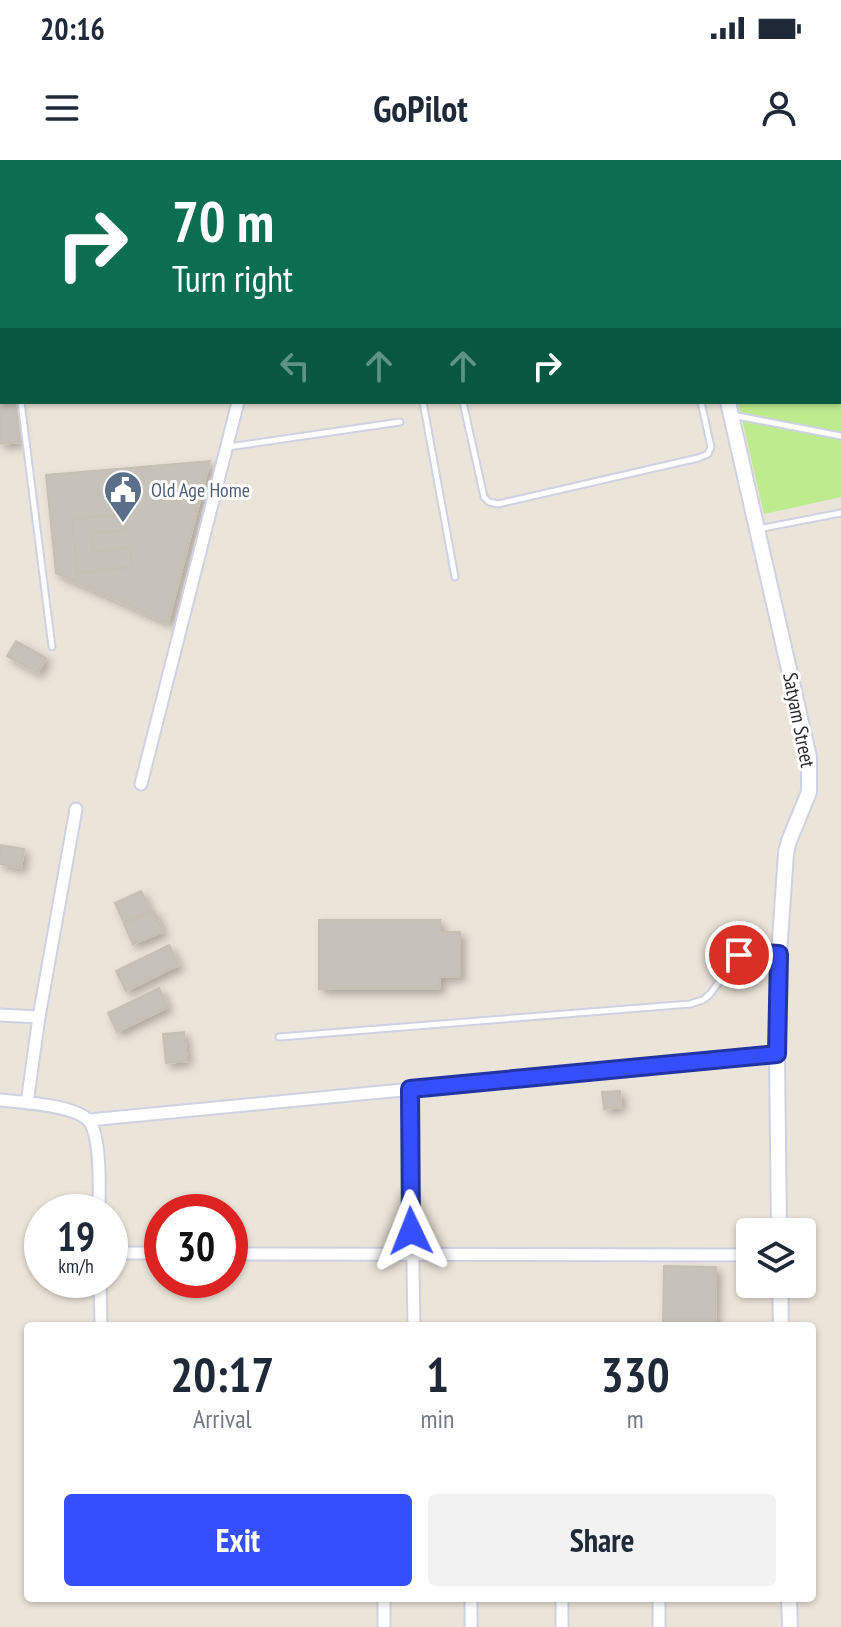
<!DOCTYPE html>
<html lang="en">
<head>
<meta charset="utf-8">
<style>
  :root { --surface:#fff; --page:#f2f2f3; --text:#1f2937; --muted:#747a83; --accent:#354ffc }
  body { margin:0; font-family:"PT Sans Narrow",sans-serif; background:var(--page); color:var(--text); height:100vh; display:flex; flex-direction:column; font-size:30px; white-space:nowrap }
  * { box-sizing:border-box; margin:0 }
  p { font-size:26px; color:var(--muted) }
  .icon { flex:none; width:44px; height:44px; fill:none; stroke:currentColor; stroke-width:2; stroke-linecap:round; stroke-linejoin:round }
  .map { position:relative; flex:1; overflow:hidden }
  .sheet { position:absolute; left:24px; top:1162px; width:792px; height:280px; display:flex; flex-direction:column; background:var(--surface); border-radius:8px; box-shadow:0 2px 6px #0004 }
  .sheet>* { flex:none }
  .guide { position:absolute; left:0px; top:0px; width:842px; height:244px; box-shadow:0 2px 6px #0004; background:#0b6e4f; color:#fff; overflow:hidden }
  .tools { position:absolute; left:736px; top:1058px; display:grid; gap:16px }
  .tools a { display:grid; place-items:center; width:80px; height:80px; border-radius:8px; background:var(--surface); box-shadow:0 2px 6px #0004; font-size:40px }
  .speed { position:absolute; left:24px; top:1034px; display:flex; gap:16px; font-size:40px; font-weight:700; text-align:center }
  .speed>* { display:grid; place-content:center; width:104px; height:104px; border-radius:50%; background:var(--surface); box-shadow:0 2px 6px #0004; line-height:1 }
  .speed small { font-size:20px; font-weight:400 }
  .speed .limit { border:12px solid #d22; background:#fff; color:#111 }
  .pin { position:absolute; display:grid; place-items:center; width:68px; height:68px; color:#fff; margin:-34px; border:4px solid #fff; border-radius:50%; box-shadow:0 2px 8px #0007 }
  .me { position:absolute; width:88px; margin:-44px; rotate:358deg; stroke-linejoin:round; filter:drop-shadow(0 0 6px #0008) }
  .turn { display:flex; align-items:center; gap:28px; height:168px; padding:0 40px; font-size:36px }
  .turn .icon { width:104px; height:104px; stroke-width:2.5 }
  .turn b { display:block; font-size:56px; line-height:68px }
  .lanes { display:flex; align-items:center; height:76px; padding:0 40px; background:#0003; justify-content:center; gap:40px; direction:ltr }
  .lanes .off { opacity:.35 }
  .eta { display:flex; justify-content:space-evenly; align-items:center; height:136px; text-align:center }
  .eta b { font-size:48px; font-weight:800; line-height:56px }
  .primary-button { display:flex; gap:16px; margin-top:auto; padding:16px 40px }
  .primary-button a { flex:1; height:92px; border-radius:8px; background:var(--accent); color:#fff; font-size:32px; font-weight:800; line-height:92px; text-align:center }
  .primary-button a+a { background:var(--page); color:var(--text) }
  .status { display:flex; justify-content:space-between; align-items:center; height:56px; padding:0 40px; background:var(--surface); direction:ltr }
  .status svg { height:22px; fill:currentColor }
  header { display:flex; justify-content:space-between; align-items:center; height:104px; padding:0 40px; background:var(--surface); font-size:36px; font-weight:800 }
  .map>svg:first-child { display:block }
  .pitch { fill:#bfeb8f }
  .building { fill:#c6c1b9; stroke:#c6c0b3; stroke-width:2; filter:url(#shadow) }
  .lines { fill:none; stroke-linecap:round; stroke-linejoin:round }
  .lane-casing { stroke:#ced1e1; stroke-width:9 }
  .street-casing { stroke:#ced1e1; stroke-width:15 }
  .secondary-casing { stroke:#ced1e1; stroke-width:18 }
  .lane { stroke:#fff; stroke-width:5 }
  .street { stroke:#fff; stroke-width:11 }
  .secondary { stroke:#fff; stroke-width:14 }
  .route-casing { stroke:#2233a4; stroke-width:20 }
  .route { stroke:#354ffc; stroke-width:14 }
  .labels { text-anchor:middle; dominant-baseline:central; stroke-width:6; stroke-linejoin:round; paint-order:stroke }
  .service-label { font-size:20px; fill:#4e5e75; stroke:#fff; text-anchor:start }
  .street-label { font-size:20px; fill:#282828; stroke:#fff }
</style>
</head>
<body>
<div class="status"><b>20:16</b><svg viewBox="0 0 49 12"><path d="M0 12V9h3v3zM5 12V6h3v6zM10 12V3h3v9zM15 12V0h3v12zM26 1h20v11H26zM47 4h2v5h-2z"/></svg></div>
<header><svg class="icon" aria-label="menu" viewBox="0 0 24 24"><path d="M4 6h16M4 12h16M4 18h16"/></svg>GoPilot<svg class="icon" aria-label="person" viewBox="0 0 24 24"><circle cx="12" cy="8" r="4"/><path d="M4 21q1-7 8-7t8 7"/></svg></header>
<div class="map">
<svg width="841" height="1467" viewBox="0 0 841 1467">
  <defs>
    <filter id="shadow"><feDropShadow dx="4.5" dy="4.5" stdDeviation="4" flood-color="#0004"/></filter>
  </defs>
  <rect width="100%" height="100%" fill="#ebe4d9"/>
  <!-- pitch -->
  <path class="pitch" d="M682,0h159v337l-77,17 -26,-112h102v-240h-157z"/>
  <!-- building -->
  <g class="building">
    <path d="M0,0h18l1,2h-17v34z"/>
    <path d="M0,130l2,9v103h13l5,40 -20,2z"/>
    <path d="M210,301l-42,162 -112,-50 -10,-98z"/>
    <path d="M127,354l1,16 -36,3 1,19 37,-4 2,19 -55,6 -5,-54z"/>
    <path d="M16,481l30,17 -8,15 -31,-17z"/>
    <path d="M0,685l24,4 -3,19 -21,-4z"/>
    <path d="M141,731l9,20 -26,12 -9,-20z"/>
    <path d="M154,751l9,21 -30,12 -9,-20z"/>
    <path d="M319,760h121v12h20v45h-20v12h-121z"/>
    <path d="M169,785l10,20 -53,26 -10,-20z"/>
    <path d="M159,828l9,19 -51,25 -9,-19z"/>
    <path d="M184,872l3,29 -21,2 -3,-29z"/>
    <path d="M620,931l1,16 -17,2 -2,-17z"/>
    <path d="M664,1106l52,1 -1,59h-52z"/>
  </g>
  <g class="lines">
    <defs>
      <g id="lane">
        <path d="M27,0v2"/>
        <path d="M379,0v2"/>
        <path d="M412,0v2"/>
        <path d="M533,0v2"/>
        <path d="M648,0v2"/>
        <path d="M564,2l8,-2"/>
        <path d="M0,155l2,-2"/>
        <path d="M21,242l31,245"/>
        <path d="M423,242l32,175"/>
        <path d="M463,242l21,95 5,5 9,2 200,-46 10,-4 3,-7 -10,-45"/>
        <path d="M732,255l109,21"/>
        <path d="M228,287l172,-25"/>
        <path d="M758,369l83,-16"/>
        <path d="M279,877l411,-33 13,-4 7,-6 29,-39 8,-3 31,2"/>
      </g>
      <g id="street">
        <path d="M123,0l1,2"/>
        <path d="M141,624l97,-382"/>
        <path d="M0,855l39,2"/>
        <path d="M410,929l4,237"/>
        <path d="M0,940c20,2 72,5 87,19 15,13 12,72 12,93"/>
        <path d="M27,943l12,-86 37,-208"/>
        <path d="M89,960l688,-66"/>
        <path d="M110,1093h52"/>
        <path d="M230,1094l520,1"/>
        <path d="M100,1120l1,46"/>
        <path d="M384,1438v29"/>
        <path d="M471,1438v29"/>
        <path d="M562,1438v29"/>
        <path d="M659,1467v-29"/>
      </g>
      <g id="secondary">
        <path d="M673,0v2"/>
        <path d="M243,2l4,-2"/>
        <path d="M297,2l6,-2"/>
        <path d="M0,100h2"/>
        <path d="M0,122l2,-1"/>
        <path d="M728,242l81,355v35l-20,49 -3,12 -7,101 -2,100 2,178"/>
        <path d="M780,1124l1,42"/>
        <path d="M789,1438l1,29"/>
      </g>
    </defs>
    <!-- lane casing -->
    <use href="#lane" class="lane-casing"/>
    <!-- street casing -->
    <use href="#street" class="street-casing"/>
    <!-- secondary casing -->
    <use href="#secondary" class="secondary-casing"/>
    <!-- lane -->
    <use href="#lane" class="lane"/>
    <!-- street -->
    <use href="#street" class="street"/>
    <!-- secondary -->
    <use href="#secondary" class="secondary"/>
  </g>
  <g class="lines">
    <defs>
      <path id="route" d="M411,1071l-1,-142 367,-35 2,-100 -32,-2 -8,3"/>
    </defs>
    <!-- route casing -->
    <use href="#route" class="route-casing"/>
    <!-- route -->
    <use href="#route" class="route"/>
  </g>
  <!-- icons -->
  <defs>
    <symbol id="civic-pin" viewBox="-11 -11 22 30"><path d="M0 17L-7.5 6A9.5 9.5 0 1 1 7.5 6Z" fill="#5c6f8a" stroke="#fff"/><path d="M-.6-6.5H3V-4.5H.6V-3L4-1V1h2V6H-6V1h2V-1L-.6-3ZM-1.2 2.5V6h2.4V2.5Z" fill="#fff"/></symbol>
  </defs>
  <g fill-rule="evenodd">
    <use href="#civic-pin" x="101" y="308" width="44" height="60"/>
  </g>
  <g class="labels">
    <!-- service labels -->
    <g class="service-label">
      <text x="151" y="330">Old Age Home</text>
    </g>
    <!-- street labels -->
    <g class="street-label">
      <text transform="translate(799 560) rotate(79)">Satyam Street</text>
    </g>
  </g>
</svg>
<div class="tools">
<a><svg class="icon" aria-label="layers" viewBox="0 0 24 24"><path d="M12 4l9 5-9 5-9-5zM3 14l9 5 9-5"/></svg></a>
</div>
<div class="speed"><div>19<small>km/h</small></div><div class="limit">30</div></div>
<div class="pin" style="left:739px;top:795px;background:#d93025"><svg class="icon" aria-label="arrive" viewBox="0 0 24 24"><path d="M6 21V4h12l-3 4 3 4H6"/></svg></div>
<svg class="me" style="left:411px;top:1071px" viewBox="-20 -20 40 40"><path d="M0-17L14 15 0 8-14 15z" fill="#354ffc" stroke="#fff" stroke-width="4"/></svg>
<div class="guide">
<div class="turn"><svg class="icon" aria-label="right" viewBox="0 0 24 24"><path d="M7 20v-9h11M14 6l5 5-5 5"/></svg><div><b>70 m</b>Turn right</div></div>
<div class="lanes"><svg class="icon off" aria-label="left" viewBox="0 0 24 24"><path d="M17 20v-9H6M10 6l-5 5 5 5"/></svg><svg class="icon off" aria-label="ahead" viewBox="0 0 24 24"><path d="M12 20V5M6 11l6-6 6 6"/></svg><svg class="icon off" aria-label="ahead" viewBox="0 0 24 24"><path d="M12 20V5M6 11l6-6 6 6"/></svg><svg class="icon" aria-label="right" viewBox="0 0 24 24"><path d="M7 20v-9h11M14 6l5 5-5 5"/></svg></div>
</div>
<section class="sheet">
<div class="eta">
<div><b>20:17</b><p>Arrival</p></div>
<div><b>1</b><p>min</p></div>
<div><b>330</b><p>m</p></div>
</div>
<div class="primary-button"><a>Exit</a><a>Share</a></div>
</section>
</div>
</body>
</html>
